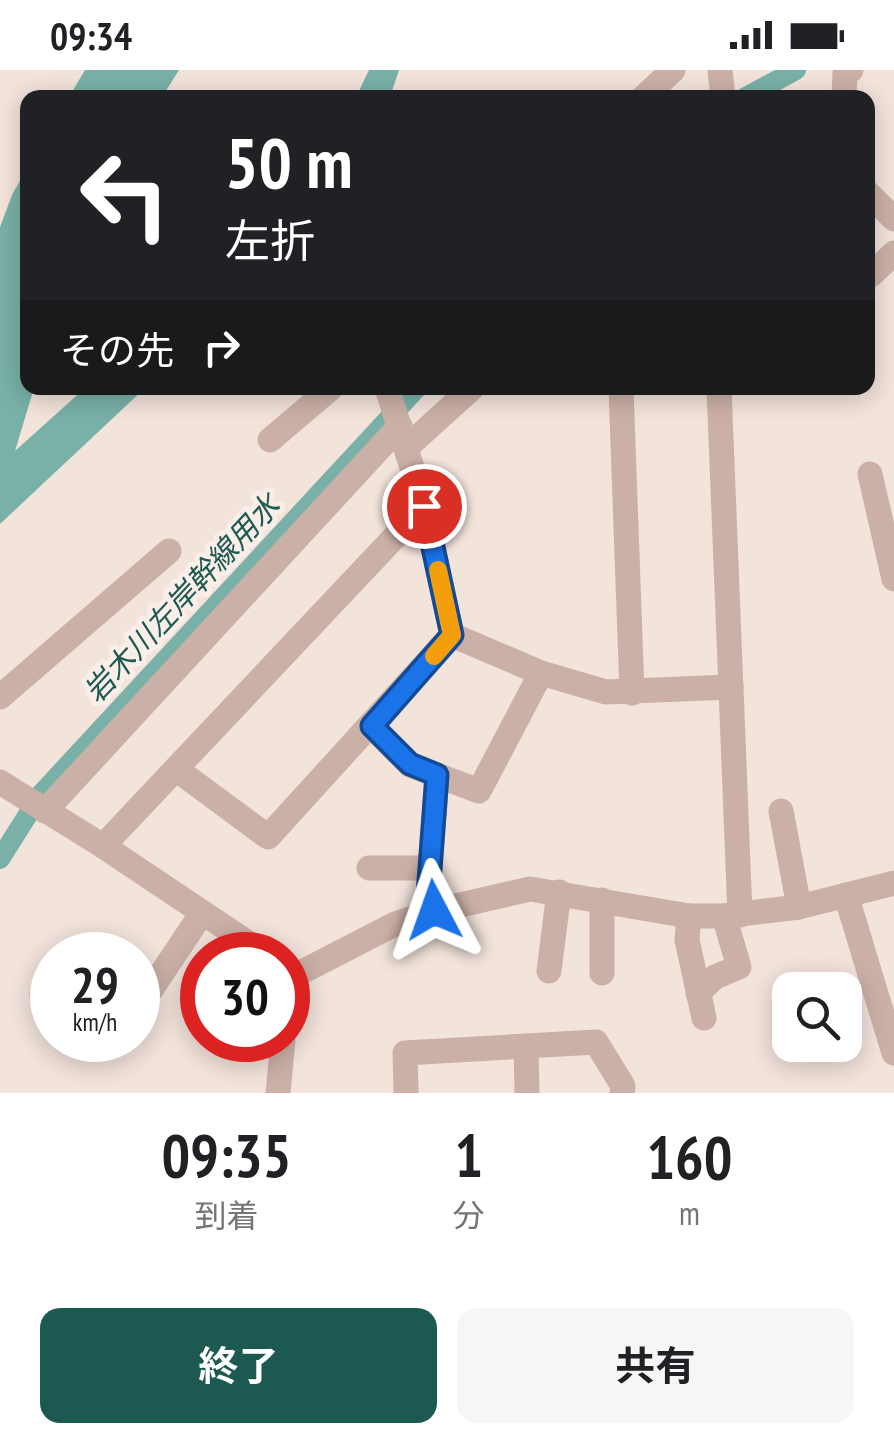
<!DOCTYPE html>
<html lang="ja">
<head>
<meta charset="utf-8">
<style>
  :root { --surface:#fff; --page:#f6f6f6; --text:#202124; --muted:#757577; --accent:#1c5951 }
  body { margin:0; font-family:"PT Sans Narrow","Noto Sans JP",sans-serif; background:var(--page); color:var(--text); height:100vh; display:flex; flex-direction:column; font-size:38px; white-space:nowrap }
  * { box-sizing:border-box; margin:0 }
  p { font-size:32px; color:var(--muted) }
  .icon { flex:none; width:55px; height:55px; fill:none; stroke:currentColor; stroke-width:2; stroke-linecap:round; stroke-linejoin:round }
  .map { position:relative; height:1023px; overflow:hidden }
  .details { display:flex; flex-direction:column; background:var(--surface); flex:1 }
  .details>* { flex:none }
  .top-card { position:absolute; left:20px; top:20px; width:855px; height:305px; border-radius:20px; box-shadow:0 5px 25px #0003; background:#202124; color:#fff; overflow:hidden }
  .buttons { position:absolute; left:772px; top:902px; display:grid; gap:20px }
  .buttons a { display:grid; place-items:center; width:90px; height:90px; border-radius:20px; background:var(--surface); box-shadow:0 5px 25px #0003; font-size:50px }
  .speed { position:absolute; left:30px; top:862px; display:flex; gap:20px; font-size:50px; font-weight:700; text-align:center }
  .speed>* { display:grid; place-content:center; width:130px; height:130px; border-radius:50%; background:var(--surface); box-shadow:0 5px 25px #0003; line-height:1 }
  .speed small { font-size:25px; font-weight:400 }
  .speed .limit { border:15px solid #d22; background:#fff; color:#111 }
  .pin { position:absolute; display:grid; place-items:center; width:85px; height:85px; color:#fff; margin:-42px; border:5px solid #fff; border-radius:50%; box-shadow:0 2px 10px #0007 }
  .me { position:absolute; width:110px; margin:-55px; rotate:356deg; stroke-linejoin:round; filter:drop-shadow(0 0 8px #0008) }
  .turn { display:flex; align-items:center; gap:35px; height:210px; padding:0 40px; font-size:45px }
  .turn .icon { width:130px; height:130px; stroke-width:2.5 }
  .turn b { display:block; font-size:70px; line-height:85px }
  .then { display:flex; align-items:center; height:95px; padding:0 40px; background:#0003; gap:20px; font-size:38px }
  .eta { display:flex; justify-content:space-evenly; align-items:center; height:170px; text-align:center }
  .eta b { font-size:60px; font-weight:700; line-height:70px }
  .button { display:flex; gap:20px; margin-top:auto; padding:20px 40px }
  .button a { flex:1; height:115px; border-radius:20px; background:var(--accent); color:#fff; font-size:40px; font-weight:700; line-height:115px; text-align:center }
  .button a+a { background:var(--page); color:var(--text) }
  .status { display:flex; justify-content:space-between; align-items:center; height:70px; padding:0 50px; background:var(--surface); direction:ltr }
  .status svg { height:28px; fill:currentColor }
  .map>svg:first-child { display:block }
  .water { fill:#79b0a7 }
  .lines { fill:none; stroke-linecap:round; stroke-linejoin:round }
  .canal { stroke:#79b0a7; stroke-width:20 }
  .minor { stroke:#cbb0a7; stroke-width:25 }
  .route-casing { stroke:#114b97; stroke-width:25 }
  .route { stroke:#1a73e8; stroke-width:18 }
  .slow { stroke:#f59e0b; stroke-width:18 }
  .labels { text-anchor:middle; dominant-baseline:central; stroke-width:10; stroke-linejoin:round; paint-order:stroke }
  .water-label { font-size:30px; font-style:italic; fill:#1c5951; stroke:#faeee8 }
</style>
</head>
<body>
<div class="status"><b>09:34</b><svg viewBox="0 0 49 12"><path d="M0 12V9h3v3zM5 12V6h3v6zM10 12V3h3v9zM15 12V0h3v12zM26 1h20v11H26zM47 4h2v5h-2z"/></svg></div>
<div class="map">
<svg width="894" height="1023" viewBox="0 0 894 1023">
  <rect width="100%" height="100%" fill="#f2e3db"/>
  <!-- water -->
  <g class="water">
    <path d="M85,0h94l-17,27h-93z"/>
    <path d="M369,0h30l-9,27h-34z"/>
    <path d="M27,98l1,220h6l-19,63 70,-63h60l-145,136v-297l12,-32z"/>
  </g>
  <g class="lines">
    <!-- canal -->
    <g class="canal">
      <path d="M744,28l52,-28"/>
      <path d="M0,789l41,-65 376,-406"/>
    </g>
    <!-- minor -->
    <g class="minor">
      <path d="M720,0l3,28"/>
      <path d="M643,28l30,-28"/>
      <path d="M844,28l1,-25 6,-3"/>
      <path d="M868,123l26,26"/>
      <path d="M871,205l23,-22"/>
      <path d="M387,318l37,118 28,129 89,38 65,19 125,-5"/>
      <path d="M621,318l11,305"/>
      <path d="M719,318l21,527"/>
      <path d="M270,370l61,-52"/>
      <path d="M407,377l65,-59"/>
      <path d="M870,404l24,105"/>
      <path d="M0,627l169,-146"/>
      <path d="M372,657l38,38 69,26 62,-118"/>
      <path d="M176,699l92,68 184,-202"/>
      <path d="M0,712l103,64 163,109"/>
      <path d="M45,741l355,-385"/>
      <path d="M781,741l18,96"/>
      <path d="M103,776l321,-340"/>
      <path d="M369,798h61"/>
      <path d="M846,825l48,158"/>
      <path d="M602,830v73"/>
      <path d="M434,841l-6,-16 9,-120"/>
      <path d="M689,846l-2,24 17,78"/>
      <path d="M549,901l10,-79"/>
      <path d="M288,919l8,-14 99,-51 39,-13 96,-22 159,27h35l75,-9 95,-24"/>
      <path d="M698,923l17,-16 24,-10 -15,-51"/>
      <path d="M42,925l10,6"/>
      <path d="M138,939l64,-96"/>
      <path d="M526,976l1,47"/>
      <path d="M278,1023l5,-53"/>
      <path d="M406,1023l-1,-40 191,-11 27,44 -1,7"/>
    </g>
  </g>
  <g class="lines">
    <defs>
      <path id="route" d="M424,436l28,129 -80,91 38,38 27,11 -9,120 6,15"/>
    </defs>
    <!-- route casing -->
    <use href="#route" class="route-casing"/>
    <!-- route -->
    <use href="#route" class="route"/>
    <!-- slow -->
    <path class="slow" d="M434,586l18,-21 -14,-65"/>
  </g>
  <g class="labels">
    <!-- water labels -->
    <g class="water-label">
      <text transform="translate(181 528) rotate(-47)">岩木川左岸幹線用水</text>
    </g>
  </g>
</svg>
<div class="buttons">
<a><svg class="icon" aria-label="search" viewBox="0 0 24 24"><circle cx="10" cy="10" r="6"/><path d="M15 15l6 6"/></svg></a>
</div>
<div class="speed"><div>29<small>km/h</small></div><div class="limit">30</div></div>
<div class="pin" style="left:424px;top:436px;background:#d93025"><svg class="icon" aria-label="arrive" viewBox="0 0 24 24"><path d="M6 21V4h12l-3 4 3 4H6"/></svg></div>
<svg class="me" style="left:434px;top:840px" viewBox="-20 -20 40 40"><path d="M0-17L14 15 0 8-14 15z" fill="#1a73e8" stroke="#fff" stroke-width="4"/></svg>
<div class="top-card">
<div class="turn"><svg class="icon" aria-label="left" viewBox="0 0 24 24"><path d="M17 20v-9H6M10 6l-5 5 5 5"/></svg><div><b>50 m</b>左折</div></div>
<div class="then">その先<svg class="icon" aria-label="right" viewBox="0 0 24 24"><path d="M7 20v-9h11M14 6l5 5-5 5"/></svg></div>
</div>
</div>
<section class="details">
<div class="eta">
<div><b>09:35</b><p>到着</p></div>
<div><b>1</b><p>分</p></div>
<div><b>160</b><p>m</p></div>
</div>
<div class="button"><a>終了</a><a>共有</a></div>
</section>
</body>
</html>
